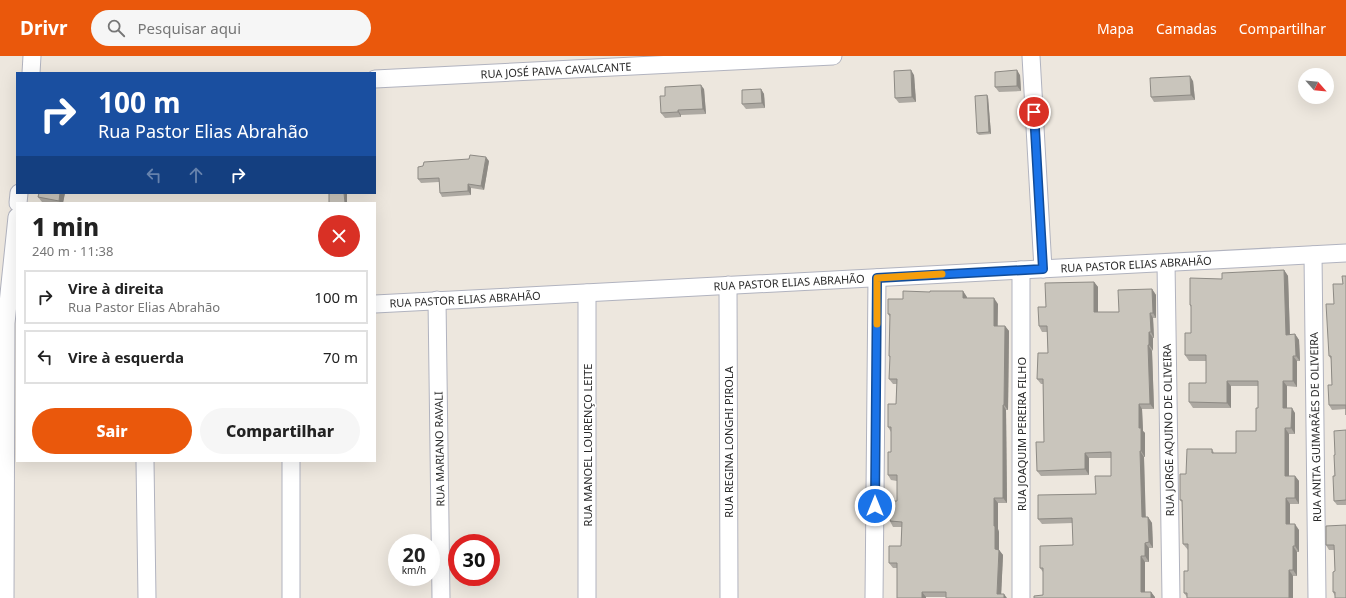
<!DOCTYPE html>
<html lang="pt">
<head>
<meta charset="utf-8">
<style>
  :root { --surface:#fff; --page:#f6f6f6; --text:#222; --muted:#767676; --line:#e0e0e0; --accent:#ea580c }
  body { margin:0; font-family:"Noto Sans",sans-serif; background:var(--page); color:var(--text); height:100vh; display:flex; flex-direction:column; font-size:15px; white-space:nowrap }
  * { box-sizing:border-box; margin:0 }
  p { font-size:13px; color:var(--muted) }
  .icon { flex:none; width:22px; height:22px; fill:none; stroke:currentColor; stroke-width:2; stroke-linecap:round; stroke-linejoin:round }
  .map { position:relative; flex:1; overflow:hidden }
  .details { position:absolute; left:16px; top:146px; width:360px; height:260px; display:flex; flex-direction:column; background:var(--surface); border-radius:0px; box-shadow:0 4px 16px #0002 }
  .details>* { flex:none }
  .guide { position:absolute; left:16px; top:16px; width:360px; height:122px; border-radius:0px; box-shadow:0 4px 16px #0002; background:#1a4fa0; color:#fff; overflow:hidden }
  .needle { width:26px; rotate:117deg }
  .tools { position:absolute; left:1298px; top:12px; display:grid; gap:8px }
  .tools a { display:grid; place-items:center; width:36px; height:36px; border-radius:50%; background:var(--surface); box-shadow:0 4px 16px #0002; font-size:20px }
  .speed { position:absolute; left:388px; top:478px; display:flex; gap:8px; font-size:20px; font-weight:700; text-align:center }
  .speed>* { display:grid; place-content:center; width:52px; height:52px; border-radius:50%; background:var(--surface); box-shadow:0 4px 16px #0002; line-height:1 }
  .speed small { font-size:10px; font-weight:400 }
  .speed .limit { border:6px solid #d22; background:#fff; color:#111 }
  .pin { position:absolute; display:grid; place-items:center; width:34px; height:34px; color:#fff; margin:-17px; border:2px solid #fff; border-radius:50%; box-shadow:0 1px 4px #0007 }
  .me { position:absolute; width:44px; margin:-22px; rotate:0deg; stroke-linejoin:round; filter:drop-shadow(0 0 3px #0008) }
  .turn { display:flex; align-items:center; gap:14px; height:84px; padding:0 16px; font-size:18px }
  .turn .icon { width:52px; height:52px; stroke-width:2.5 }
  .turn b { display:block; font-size:28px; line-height:34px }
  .lanes { display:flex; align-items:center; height:38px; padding:0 16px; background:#0003; justify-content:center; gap:20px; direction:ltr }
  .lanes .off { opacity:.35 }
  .round { display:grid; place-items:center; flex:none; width:42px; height:42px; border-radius:21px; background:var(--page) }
  .headline { display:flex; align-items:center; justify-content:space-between; height:68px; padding:0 16px }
  h1 { font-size:24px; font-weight:800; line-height:30px }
  .cta { display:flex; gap:8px; margin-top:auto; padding:8px 16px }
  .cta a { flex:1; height:46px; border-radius:24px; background:var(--accent); color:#fff; font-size:16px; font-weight:800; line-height:46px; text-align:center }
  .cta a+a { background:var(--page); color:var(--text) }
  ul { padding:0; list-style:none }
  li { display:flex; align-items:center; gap:12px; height:54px; margin:0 8px 6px; padding:0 8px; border:2px solid var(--line); border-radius:0px }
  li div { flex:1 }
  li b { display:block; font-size:15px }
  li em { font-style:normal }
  header { display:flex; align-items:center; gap:24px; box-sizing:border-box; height:56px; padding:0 20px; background:var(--accent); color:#fff }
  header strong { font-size:19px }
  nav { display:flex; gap:22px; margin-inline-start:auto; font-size:14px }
  .search { width:280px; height:36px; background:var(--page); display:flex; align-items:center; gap:10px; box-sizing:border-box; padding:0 14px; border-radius:22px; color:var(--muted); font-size:15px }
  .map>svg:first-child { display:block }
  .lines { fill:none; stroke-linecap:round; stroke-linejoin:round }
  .minor-casing { stroke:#b1b3bf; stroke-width:19 }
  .minor { stroke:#fff; stroke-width:17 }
  .wall { fill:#ada9a2 }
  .shaded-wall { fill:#8d8a84 }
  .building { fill:#c9c5bc; stroke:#8d8a84 }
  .route-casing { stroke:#114b97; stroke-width:10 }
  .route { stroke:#1a73e8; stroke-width:7 }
  .slow { stroke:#f59e0b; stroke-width:7 }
  .labels { text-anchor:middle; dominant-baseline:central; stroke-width:3; stroke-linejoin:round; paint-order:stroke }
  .street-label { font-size:11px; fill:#2b2b2b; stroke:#fff }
</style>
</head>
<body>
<header>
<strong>Drivr</strong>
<div class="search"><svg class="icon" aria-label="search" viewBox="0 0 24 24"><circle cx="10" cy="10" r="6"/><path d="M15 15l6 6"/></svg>Pesquisar aqui</div>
<nav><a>Mapa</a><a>Camadas</a><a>Compartilhar</a></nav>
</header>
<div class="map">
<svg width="1346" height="542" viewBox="0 0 1346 542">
  <rect width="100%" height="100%" fill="#ede7de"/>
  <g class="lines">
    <defs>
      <g id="minor">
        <path d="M1031,0l12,213"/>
        <path d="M31,17l1,-17"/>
        <path d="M375,23l458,-23"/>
        <path d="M18,147l1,-10"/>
        <path d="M1313,199l4,343"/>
        <path d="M1166,207l5,335"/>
        <path d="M728,229l1,313"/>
        <path d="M437,244l4,298"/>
        <path d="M375,248l971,-51"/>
        <path d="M145,405l2,137"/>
        <path d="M291,405v137"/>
        <path d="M5,542l1,-275 11,-106"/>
        <path d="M587,542v-305"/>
        <path d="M874,542l3,-320"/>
        <path d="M1021,542v-328"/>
      </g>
    </defs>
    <!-- minor casing -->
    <use href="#minor" class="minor-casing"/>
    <!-- minor -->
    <use href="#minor" class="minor"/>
  </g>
  <!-- wall -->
  <g class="wall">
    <path d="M914,19l2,27 -17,1 -4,-5z"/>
    <path d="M1020,19l1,16 -22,1 -4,-5z"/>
    <path d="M1193,25l2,19 -41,2 -3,-5z"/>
    <path d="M704,33l2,25 -25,1v2l-16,1 -4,-5 4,-17z"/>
    <path d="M761,33l3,5 1,14 -19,1 -4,-5z"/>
    <path d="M987,39l1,2 3,37 -12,1 -2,-2z"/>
    <path d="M489,105l-5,29 -13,-2v7l-29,2 -2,-4 -1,-11 -18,1 -3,-4z"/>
    <path d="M65,137l-2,10h-15l-6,-1 -4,-5z"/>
    <path d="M1284,214l4,6 2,59 5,-1 4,6 1,21h-3v26l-10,-1v22l8,5v21h-6v42h6l4,5v23h-9v20l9,6v22h-2v24h-4l-106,21 -3,-4 4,-22v-21l-5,-6 -1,-42 -2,-2 6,-26 26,-25 2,4h22l20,-22 2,-23v-22h-27v22h-38l-4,-6 17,-19v-22h-17l-4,-6 6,-22v-26l-1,-2 32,-26z"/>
    <path d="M1094,226l4,5v25h21l33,-23 4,6v23h-3l1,20h-1v12l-1,1 2,58h-12l1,22 2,2v24h-1l1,60h3l4,6 1,25h-4v14h-4v30h6l4,6h-121l9,-3v-23l-3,-4 33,-23v-22l-31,1 -4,-5 58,-25 15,-18v-18h-22v17l-48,1 -4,-5 7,-29 -1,-58h-2l-4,-5 11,-26 -1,-21h-5l-3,-6 7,-19z"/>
    <path d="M1343,228l3,125 -14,1 -3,-5 3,-20 -1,-26 -2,-3 5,-52z"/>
    <path d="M963,235l4,7 31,6v22h7l4,5 -1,79h-2l1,93h-9v26l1,3v18l4,5 -2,39 -55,3h-20v1h-29v-30h-4l-4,-5 12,-17 1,-19h-9l-3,-6 7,-20v-20l-6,-1 -3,-5 3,-23v-20l-3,-5 8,-23 1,-20h-4l-4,-5 1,-21 -1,-2 1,-39 -2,-3 15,-15 27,-7z"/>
    <path d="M1346,374v75h-9l-3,-4 1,-46z"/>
    <path d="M1346,469l-11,71 -2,-4 2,-21 -1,-21h-5l-3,-5z"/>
  </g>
  <!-- shaded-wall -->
  <g class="shaded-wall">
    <path d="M911,14l3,5 2,27 -4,-5z"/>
    <path d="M1017,14l3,5 1,16 -4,-5z"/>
    <path d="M1190,20l3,5 2,19 -4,-5z"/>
    <path d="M701,29l3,4 2,25 -3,-5z"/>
    <path d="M761,33l3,5 1,14 -3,-5z"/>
    <path d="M987,39l1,2 3,37 -2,-2z"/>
    <path d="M678,54l3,5v2l-3,-5z"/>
    <path d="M486,101l3,4 -5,29 -3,-4z"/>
    <path d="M468,128l3,4v7l-3,-4z"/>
    <path d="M60,137h5l-2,10h-3l-1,-2z"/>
    <path d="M344,137h3v10h-2z"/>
    <path d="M1284,214l4,6 2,64 -4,-5z"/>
    <path d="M1094,226l4,5v31l-4,-6z"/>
    <path d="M1152,233l4,6v23l-3,-5z"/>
    <path d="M963,235l4,6v6l-4,-5z"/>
    <path d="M994,242l4,6 -1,27 -3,-5z"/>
    <path d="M1150,257l3,5 1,20 -3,-6z"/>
    <path d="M1005,270l4,5 -1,79 -4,-5z"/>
    <path d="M1149,276l4,6v12l-4,-5z"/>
    <path d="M1295,278l4,6 1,21 -4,-5z"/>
    <path d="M1148,289l4,6 2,58 -4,-5z"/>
    <path d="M1293,300l4,5v26l-4,-6z"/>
    <path d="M1227,325l4,5v22l-4,-5z"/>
    <path d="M1283,325l4,5v27l-4,-5z"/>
    <path d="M1139,348l3,5 1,22 2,2v24l-4,-6 -2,-23z"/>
    <path d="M1003,349l3,5 1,93 -4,-5z"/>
    <path d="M1292,352l3,5v21l-4,-6z"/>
    <path d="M1285,372l4,6v47l-4,-5z"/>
    <path d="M1140,395l4,6 2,66 -4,-6z"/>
    <path d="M1085,397l4,5v17l-4,-6z"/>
    <path d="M1295,420l4,5v23l-4,-6z"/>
    <path d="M994,442l4,5v26l1,3v23l-4,-6 -1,-23z"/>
    <path d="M1286,442l4,6v26l-4,-6z"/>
    <path d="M1148,461l4,6 1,25 -4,-6z"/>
    <path d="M1295,468l4,6v22l-4,-6z"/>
    <path d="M1145,487l4,5v14l-4,-6z"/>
    <path d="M1293,490l4,6v24l-4,-6z"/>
    <path d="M999,494l4,5 -2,43 -4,-4z"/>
    <path d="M1141,500l4,6v36l-4,-6z"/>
    <path d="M1289,514l4,6v22h-4z"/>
    <path d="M922,536l4,5v1h-4z"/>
    <path d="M1151,536l4,5v1h-4z"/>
    <path d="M1004,538l3,4h-3z"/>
  </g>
  <!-- building -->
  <g class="building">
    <path d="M911,14l1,27 -17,1 -1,-27z"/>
    <path d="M1017,14v16l-22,1v-15z"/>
    <path d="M1190,20l1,19 -40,2 -1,-19z"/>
    <path d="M701,29l2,24 -25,1v2l-17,1 -1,-17h5v-9z"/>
    <path d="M761,33l1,14 -20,1v-14z"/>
    <path d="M987,39l2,37 -12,1 -2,-37z"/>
    <path d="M470,99l16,2 -5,29 -13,-2v7l-28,2 -1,-15 -21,1v-12l5,-1 1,-4 45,-3z"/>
    <path d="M39,137h21l-1,8 -21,-4z"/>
    <path d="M329,137h15l1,10h-16z"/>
    <path d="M1284,214l2,65 9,-1 1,22h-3v25h-10v27h9l-1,20h-6v48h10v22h-9v26h9v22h-2v24h-4v28h-102v-5h-3v-22h4v-27h-5l-1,-44h-2v-26h6l1,-25h25v4h24v-22h20v-23h2v-27h-31v22l-38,-1v-19h17v-28h-21v-22h6v-28h-1v-27l32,1v-6z"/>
    <path d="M1342,220h4v139v-10h-17l-1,-20h4l-1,-29h-2l-3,-52h8l-1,-20h10z"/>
    <path d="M1094,226v30h25l-1,-22 34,-1 1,24h-3l1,19h-2v13h-1l2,59h-11v24h2v23h-1l2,66h6l1,25 -4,1v13h-4v36h10v6h-117v-2l9,-1v-27h-3v-22l33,-1 -1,-27 -34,1v-24l58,-1 -1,-18h16v-24l-26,1v16l-48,2 -1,-29h8l-1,-63h-6l1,-26h10l-1,-27h-8l-1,-19h8l-1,-24z"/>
    <path d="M903,235l27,1v-1h33v7h31v28h11l-1,79h-1v93h-9v28h1v23l4,1 -2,44h7v4h-58v-6h-24v6h-25v-35h-8v-17h12l1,-24 -12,-1v-20h7v-26h-9v-23h3v-25h-3v-23h8l1,-25h-8l1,-23h-1l1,-42h-2v-15h15z"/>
    <path d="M1346,374v70l-12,1 -1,-25h2l-1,-21h1l-1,-24z"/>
    <path d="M1346,469v73h-11v-6h-2v-20l2,-1 -1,-26h-8v-19z"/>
  </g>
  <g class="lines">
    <defs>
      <path id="route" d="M875,450l2,-228 166,-9 -9,-157"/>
    </defs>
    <!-- route casing -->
    <use href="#route" class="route-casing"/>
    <!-- route -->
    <use href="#route" class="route"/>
    <!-- slow -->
    <path class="slow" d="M877,268v-46l65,-4"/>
  </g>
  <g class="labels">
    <!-- street labels -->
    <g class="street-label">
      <text transform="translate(556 14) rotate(-3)">RUA JOSÉ PAIVA CAVALCANTE</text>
      <text transform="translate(1136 208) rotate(-3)">RUA PASTOR ELIAS ABRAHÃO</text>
      <text transform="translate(789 226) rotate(-3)">RUA PASTOR ELIAS ABRAHÃO</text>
      <text transform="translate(465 243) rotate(-3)">RUA PASTOR ELIAS ABRAHÃO</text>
      <text transform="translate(1315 371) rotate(-91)">RUA ANITA GUIMARÃES DE OLIVEIRA</text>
      <text transform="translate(1168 374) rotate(-91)">RUA JORGE AQUINO DE OLIVEIRA</text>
      <text transform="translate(1021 378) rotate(-90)">RUA JOAQUIM PEREIRA FILHO</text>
      <text transform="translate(728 386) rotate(-90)">RUA REGINA LONGHI PIROLA</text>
      <text transform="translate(587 389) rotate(-90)">RUA MANOEL LOURENÇO LEITE</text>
      <text transform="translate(439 393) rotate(-91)">RUA MARIANO RAVALI</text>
    </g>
  </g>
</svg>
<div class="tools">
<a><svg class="needle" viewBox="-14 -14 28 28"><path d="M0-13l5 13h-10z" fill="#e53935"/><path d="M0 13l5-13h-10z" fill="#767676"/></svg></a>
</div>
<div class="speed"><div>20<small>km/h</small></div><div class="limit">30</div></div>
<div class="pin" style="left:1034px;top:56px;background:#d93025"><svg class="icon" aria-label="arrive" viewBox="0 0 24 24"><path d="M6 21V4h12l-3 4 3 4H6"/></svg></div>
<svg class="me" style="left:875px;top:450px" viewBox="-20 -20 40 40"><circle r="17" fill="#1a73e8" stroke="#fff" stroke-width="3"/><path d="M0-11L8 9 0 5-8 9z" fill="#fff"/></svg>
<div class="guide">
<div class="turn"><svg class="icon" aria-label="right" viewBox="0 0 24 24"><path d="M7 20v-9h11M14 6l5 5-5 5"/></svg><div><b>100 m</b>Rua Pastor Elias Abrahão</div></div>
<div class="lanes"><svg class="icon off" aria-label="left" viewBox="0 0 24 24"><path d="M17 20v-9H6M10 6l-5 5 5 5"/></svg><svg class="icon off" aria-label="ahead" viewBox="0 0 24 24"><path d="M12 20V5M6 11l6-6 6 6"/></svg><svg class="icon" aria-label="right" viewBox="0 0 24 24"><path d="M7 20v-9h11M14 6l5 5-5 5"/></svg></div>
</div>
<section class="details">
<div class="headline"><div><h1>1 min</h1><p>240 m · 11:38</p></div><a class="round" style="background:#d93025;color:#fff"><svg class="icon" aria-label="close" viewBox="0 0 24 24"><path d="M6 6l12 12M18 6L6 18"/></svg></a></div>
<ul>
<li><svg class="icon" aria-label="right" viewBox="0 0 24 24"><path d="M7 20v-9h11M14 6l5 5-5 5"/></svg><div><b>Vire à direita</b><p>Rua Pastor Elias Abrahão</p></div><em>100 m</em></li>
<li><svg class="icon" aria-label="left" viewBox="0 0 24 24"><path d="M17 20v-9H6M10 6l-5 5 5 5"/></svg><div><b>Vire à esquerda</b></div><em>70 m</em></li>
</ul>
<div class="cta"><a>Sair</a><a>Compartilhar</a></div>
</section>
</div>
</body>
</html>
